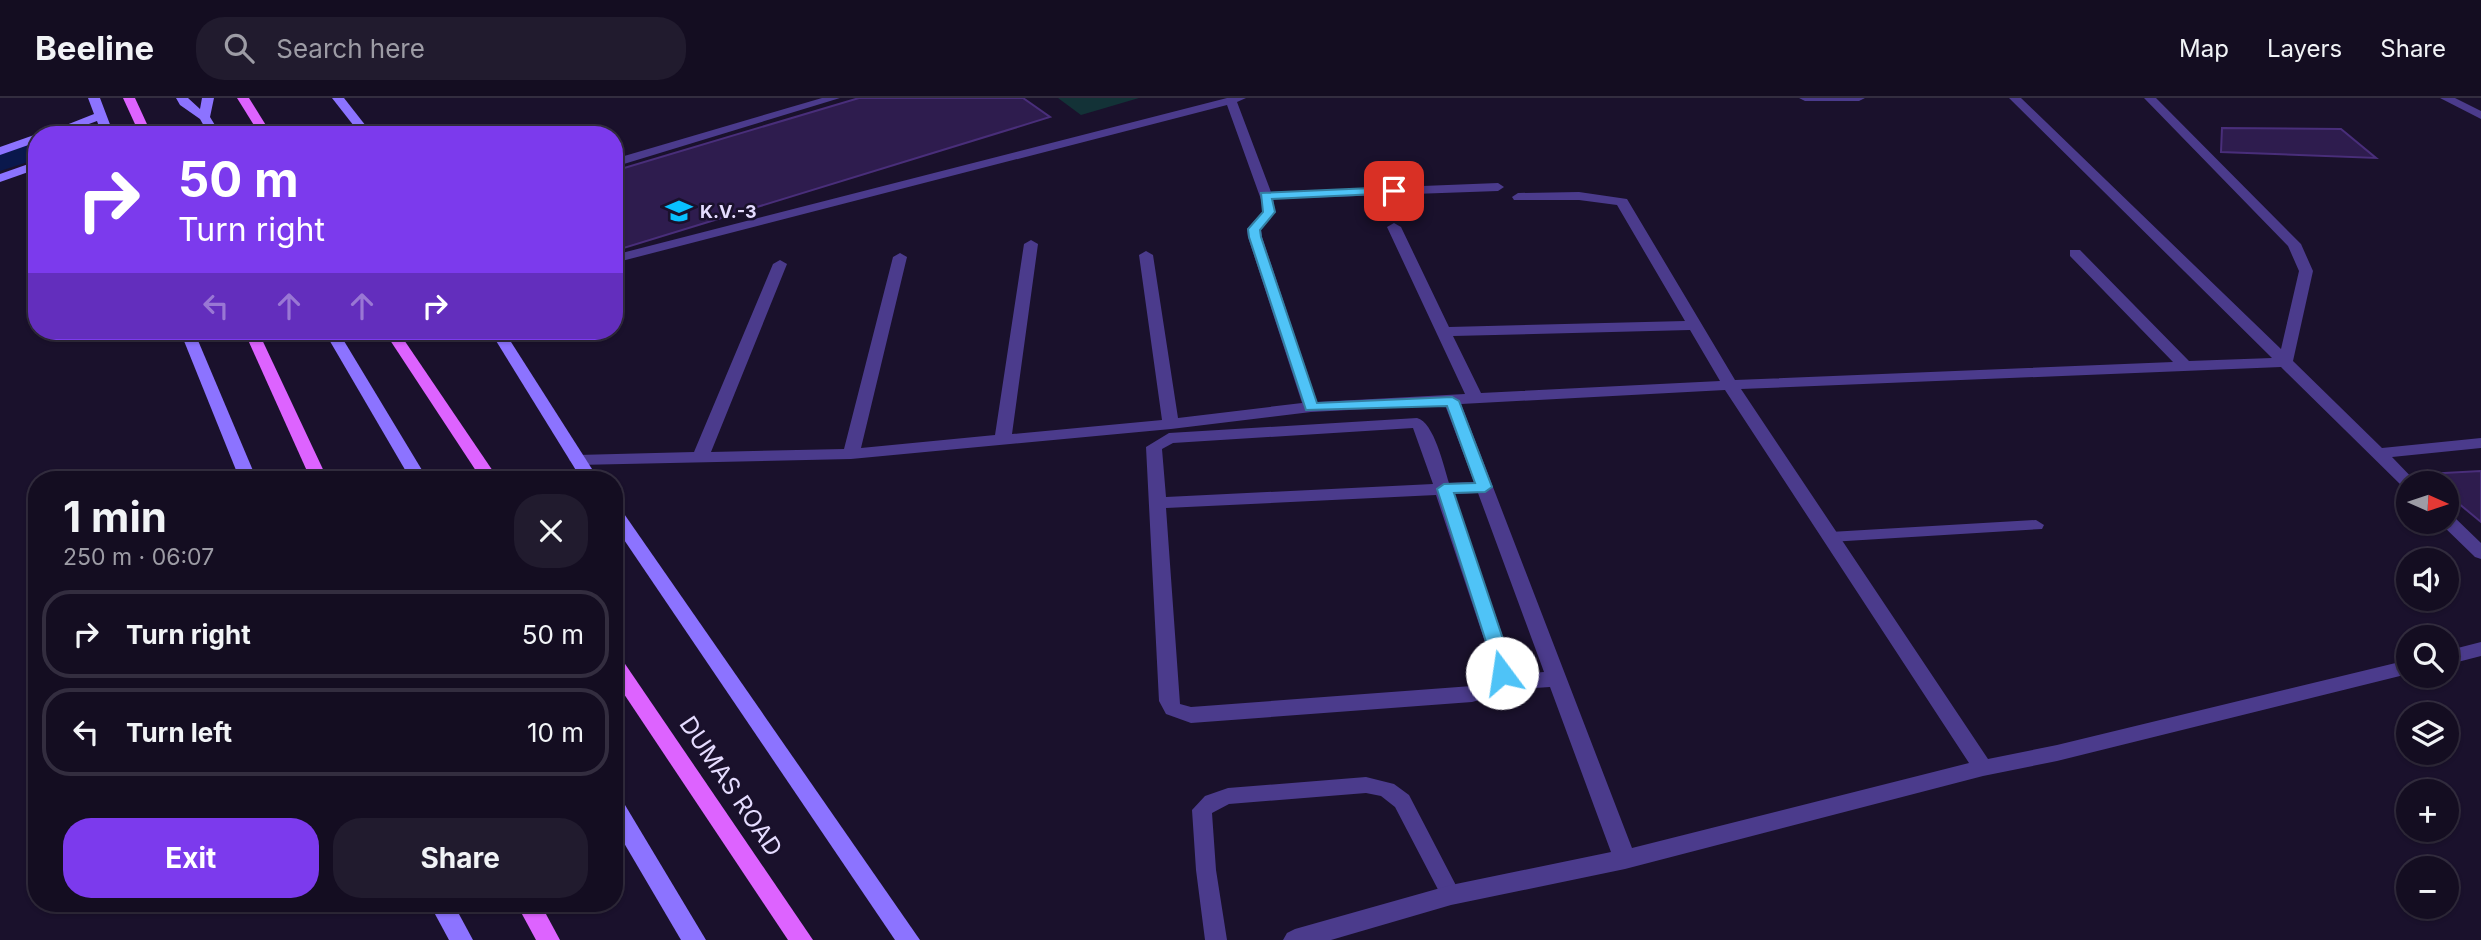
<!DOCTYPE html>
<html lang="en">
<head>
<meta charset="utf-8">
<style>
  :root { --surface:#140d21; --page:#211b2e; --text:#f1f3f6; --muted:#9d9ca5; --line:#332d3f; --accent:#7c3aed }
  body { margin:0; font-family:Inter,sans-serif; background:var(--page); color:var(--text); height:100vh; display:flex; flex-direction:column; font-size:26px; white-space:nowrap }
  * { box-sizing:border-box; margin:0 }
  p { font-size:23px; color:var(--muted) }
  .icon { flex:none; width:38px; height:38px; fill:none; stroke:currentColor; stroke-width:2; stroke-linecap:round; stroke-linejoin:round }
  .map { position:relative; flex:1; overflow:hidden }
  .sheet { position:absolute; left:28px; top:373px; width:595px; height:441px; display:flex; flex-direction:column; background:var(--surface); border-radius:28px; box-shadow:0 2px 5px #0004,0 0 0 2px var(--line) }
  .sheet>* { flex:none }
  .guide { position:absolute; left:28px; top:28px; width:595px; height:214px; border-radius:28px; box-shadow:0 2px 5px #0004,0 0 0 2px var(--line); background:#7c3aed; color:#fff; overflow:hidden }
  .needle { width:46px; rotate:93deg }
  .tools { position:absolute; left:2396px; top:373px; display:grid; gap:14px }
  .tools a { display:grid; place-items:center; width:63px; height:63px; border-radius:50%; background:var(--surface); box-shadow:0 2px 5px #0004,0 0 0 2px var(--line); font-size:35px }
  .pin { position:absolute; display:grid; place-items:center; width:60px; height:60px; color:#fff; margin:-30px; border-radius:14px; box-shadow:0 4px 10px #0006 }
  .me { position:absolute; width:77px; margin:-38px; rotate:346deg; stroke-linejoin:round; filter:drop-shadow(0 0 5px #0008) }
  .turn { display:flex; align-items:center; gap:24px; height:147px; padding:0 35px; font-size:32px }
  .turn .icon { width:91px; height:91px; stroke-width:2.5 }
  .turn b { display:block; font-size:49px; line-height:60px }
  .lanes { display:flex; align-items:center; height:66px; padding:0 35px; background:#0003; justify-content:center; gap:35px; direction:ltr }
  .lanes .off { opacity:.35 }
  .round { display:grid; place-items:center; flex:none; width:74px; height:74px; border-radius:28px; background:var(--page) }
  .head { display:flex; align-items:center; justify-content:space-between; height:119px; padding:0 35px }
  h1 { font-size:42px; font-weight:700; line-height:52px }
  .button { display:flex; gap:14px; margin-top:auto; padding:14px 35px }
  .button a { flex:1; height:80px; border-radius:28px; background:var(--accent); color:#fff; font-size:28px; font-weight:700; line-height:80px; text-align:center }
  .button a+a { background:var(--page); color:var(--text) }
  ul { padding:0; list-style:none }
  li { display:flex; align-items:center; gap:21px; height:88px; margin:0 14px 10px; padding:0 21px; border:4px solid var(--line); border-radius:28px }
  li div { flex:1 }
  li b { display:block; font-size:26px }
  li em { font-style:normal }
  header { display:flex; align-items:center; gap:42px; box-sizing:border-box; height:98px; padding:0 35px; background:var(--surface); border-bottom:2px solid var(--line) }
  header strong { font-size:33px }
  nav { display:flex; gap:38px; margin-inline-start:auto; font-size:24px }
  .search { width:490px; height:63px; background:var(--page); display:flex; align-items:center; gap:18px; box-sizing:border-box; padding:0 24px; border-radius:28px; color:var(--muted); font-size:26px }
  .map>svg:first-child { display:block }
  .green { fill:#133237 }
  .lines { fill:none; stroke-linecap:round; stroke-linejoin:round }
  .canal { fill:#0a184c; fill-rule:evenodd }
  .building { fill:#2e1c4e; stroke:#492e7a; stroke-width:2 }
  .lane { fill:#4b3b8c; fill-rule:evenodd }
  .street { fill:#4b3b8c; fill-rule:evenodd }
  .secondary { fill:#8c73ff; fill-rule:evenodd }
  .primary { fill:#dd63ff; fill-rule:evenodd }
  .route { fill:#4fc3f7; stroke:#337fa1; stroke-width:2 }
  .labels { text-anchor:middle; dominant-baseline:central; stroke-width:5; stroke-linejoin:round; paint-order:stroke }
  .far-poi-label { font-size:18px; font-weight:bold; fill:#e5dcff; stroke:#1a112c; text-anchor:start }
  .near-street-label { font-size:24px; fill:#e5dcff; stroke:#1a112c }
</style>
</head>
<body>
<header>
<strong>Beeline</strong>
<div class="search"><svg class="icon" aria-label="search" viewBox="0 0 24 24"><circle cx="10" cy="10" r="6"/><path d="M15 15l6 6"/></svg>Search here</div>
<nav><a>Map</a><a>Layers</a><a>Share</a></nav>
</header>
<div class="map">
<svg width="2481" height="842" viewBox="0 0 2481 842">
  <rect width="100%" height="100%" fill="#1a112c"/>
  <!-- green -->
  <path class="green" d="M1058,0h81l-58,17z"/>
  <g class="lines">
    <!-- canal -->
    <path class="canal" d="M37,44v17l-37,12v-17z"/>
  </g>
  <!-- building -->
  <g class="building">
    <path d="M859,0h164l27,19 -436,134v-80z"/>
    <path d="M2222,30l119,1 35,29 -155,-6z"/>
    <path d="M2481,373v51l-35,-29v-10h-11l-11,-9z"/>
  </g>
  <g class="lines">
    <!-- lane -->
    <g class="lane">
      <path d="M2036,422l8,5 -2,4 -212,13 -8,-5 8,-5z"/>
      <path d="M1366,679l28,7 15,11 52,100 -3,6 -7,3 -7,-3 -49,-94 -14,-11 -15,-3 -137,11 -17,9 4,57 11,70h-22l-9,-70 -4,-60 13,-14 23,-8z"/>
    </g>
    <!-- street -->
    <g class="street">
      <path d="M822,0h18l-226,69v-8z"/>
      <path d="M1227,0h19l-9,4 34,90 227,-9 6,4 -6,4 -225,8 2,13 -14,18 1,7 55,165 148,-8 -78,-167 7,-4 7,4 48,100 236,-6 -68,-116 -38,-5h-65l-2,-3 6,-4 61,-1 48,7 108,181 438,-18 -103,-106v-6h10l109,111 83,-3 -263,-260h12l260,251 18,-78 -11,-25 -144,-148h12l145,146 12,27 -20,90 89,87 99,-10v10l-89,9 25,26h-9v5l-5,-1 -122,-120 -540,22 247,370 69,-14 351,-85v14l-351,87 -74,15 -358,93 -174,36 -120,35h-48l4,-7 8,-4 156,-44 160,-33 -61,-165 -47,3 -6,5 -25,7 -281,21 -25,-9 -7,-13 -13,-254 23,-14 248,-15c17,4 27,49 32,65l25,-1 -29,-77 -134,7 -140,17 -320,30 -274,6 -8,-5 8,-5 117,-3 79,-188 7,-4 7,4 -76,188 133,-3 49,-192 7,-4 7,4 -46,191 134,-13 29,-191 7,-4 7,4 -26,190 150,-14 -23,-165 7,-4 7,4 25,163 124,-15 -54,-166 -1,-8 16,-18v-6l-36,-100 -613,158v-8zM1690,232l30,51 -239,12 -28,-57zM1725,292l244,373 -337,85 -171,-444zM1413,330l20,56 -267,13 -4,-48 11,-6zM1478,395l66,179 -33,3 -3,-24 -55,-157zM1436,397l52,156 3,18 -3,12 -16,5 -281,21 -11,-3 -14,-196z"/>
      <path d="M1799,0h66l-6,3h-54z"/>
      <path d="M2440,0h15l26,13v8z"/>
      <path d="M2446,415l6,2 29,28v16l-6,-2 -35,-34 6,-1z"/>
      <path d="M2481,544v14l-35,9v-14z"/>
    </g>
    <!-- secondary -->
    <g class="secondary">
      <path d="M88,0h12l14,37h-12l-5,-14 -38,14h-18l53,-21z"/>
      <path d="M176,0h12l12,11 2,-11h12l-4,19 11,18h-12l-9,-16 -20,-14z"/>
      <path d="M332,0h12l29,37h-12z"/>
      <path d="M37,36v8l-37,13v-8z"/>
      <path d="M37,63v8l-37,13v-8z"/>
      <path d="M180,233h14l63,149h-17z"/>
      <path d="M324,233h14l90,149h-17z"/>
      <path d="M490,233h14l95,149h-17z"/>
      <path d="M614,408l6,2 300,432h-25l-281,-415z"/>
      <path d="M614,699l8,3 84,140h-25l-67,-114z"/>
      <path d="M429,805h24l20,37h-24z"/>
    </g>
    <!-- primary -->
    <g class="primary">
      <path d="M123,0h12l17,37h-12z"/>
      <path d="M237,0h12l23,37h-12z"/>
      <path d="M362,26l6,4c-10,8 -23,7 -36,7z"/>
      <path d="M244,233h14l70,149h-17z"/>
      <path d="M384,233h14l101,149h-17z"/>
      <path d="M614,558l7,2 192,282h-25l-174,-261z"/>
      <path d="M516,805h24l20,37h-24z"/>
    </g>
  </g>
  <!-- route -->
  <path class="route" d="M1394,89l6,4 -2,2 -126,6 3,13 -15,18 1,7 56,166 135,-6 7,4 33,86 -7,5 -31,1 53,158 4,22 -2,5h-13l-7,-27 -52,-162 7,-5 31,-1 -28,-77 -141,4 -57,-173 -1,-8 15,-17 -2,-19z"/>
  <!-- icons -->
  <defs>
    <symbol id="school-bare" viewBox="-9 -9 18 18"><path d="M0-5L7-2L0 1L-7-2ZM-4 1L0 2.5L4 1V4Q0 6-4 4Z" fill="#08c0ff" stroke="#1a112c" stroke-width="2.5" paint-order="stroke"/></symbol>
  </defs>
  <g fill-rule="evenodd">
    <use href="#school-bare" x="660" y="94" width="38" height="38"/>
  </g>
  <g class="labels">
    <!-- far-poi labels -->
    <g class="far-poi-label">
      <text x="700" y="113">K.V.-3</text>
    </g>
    <!-- near-street labels -->
    <g class="near-street-label">
      <text transform="translate(731 688) rotate(56)">DUMAS ROAD</text>
    </g>
  </g>
</svg>
<div class="tools">
<a><svg class="needle" viewBox="-14 -14 28 28"><path d="M0-13l5 13h-10z" fill="#e53935"/><path d="M0 13l5-13h-10z" fill="#9d9ca5"/></svg></a>
<a><svg class="icon" aria-label="sound" viewBox="0 0 24 24"><path d="M4 9h4l5-4v14l-5-4H4zM17 9q2 3 0 6"/></svg></a>
<a><svg class="icon" aria-label="search" viewBox="0 0 24 24"><circle cx="10" cy="10" r="6"/><path d="M15 15l6 6"/></svg></a>
<a><svg class="icon" aria-label="layers" viewBox="0 0 24 24"><path d="M12 4l9 5-9 5-9-5zM3 14l9 5 9-5"/></svg></a>
<a>+</a>
<a>−</a>
</div>
<div class="pin" style="left:1394px;top:93px;background:#d93025"><svg class="icon" aria-label="arrive" viewBox="0 0 24 24"><path d="M6 21V4h12l-3 4 3 4H6"/></svg></div>
<svg class="me" style="left:1502px;top:575px" viewBox="-20 -20 40 40"><circle r="19" fill="#fff"/><path d="M0-13L10 11 0 6-10 11z" fill="#4fc3f7"/></svg>
<div class="guide">
<div class="turn"><svg class="icon" aria-label="right" viewBox="0 0 24 24"><path d="M7 20v-9h11M14 6l5 5-5 5"/></svg><div><b>50 m</b>Turn right</div></div>
<div class="lanes"><svg class="icon off" aria-label="left" viewBox="0 0 24 24"><path d="M17 20v-9H6M10 6l-5 5 5 5"/></svg><svg class="icon off" aria-label="ahead" viewBox="0 0 24 24"><path d="M12 20V5M6 11l6-6 6 6"/></svg><svg class="icon off" aria-label="ahead" viewBox="0 0 24 24"><path d="M12 20V5M6 11l6-6 6 6"/></svg><svg class="icon" aria-label="right" viewBox="0 0 24 24"><path d="M7 20v-9h11M14 6l5 5-5 5"/></svg></div>
</div>
<section class="sheet">
<div class="head"><div><h1>1 min</h1><p>250 m · 06:07</p></div><a class="round"><svg class="icon" aria-label="close" viewBox="0 0 24 24"><path d="M6 6l12 12M18 6L6 18"/></svg></a></div>
<ul>
<li><svg class="icon" aria-label="right" viewBox="0 0 24 24"><path d="M7 20v-9h11M14 6l5 5-5 5"/></svg><div><b>Turn right</b></div><em>50 m</em></li>
<li><svg class="icon" aria-label="left" viewBox="0 0 24 24"><path d="M17 20v-9H6M10 6l-5 5 5 5"/></svg><div><b>Turn left</b></div><em>10 m</em></li>
</ul>
<div class="button"><a>Exit</a><a>Share</a></div>
</section>
</div>
</body>
</html>
